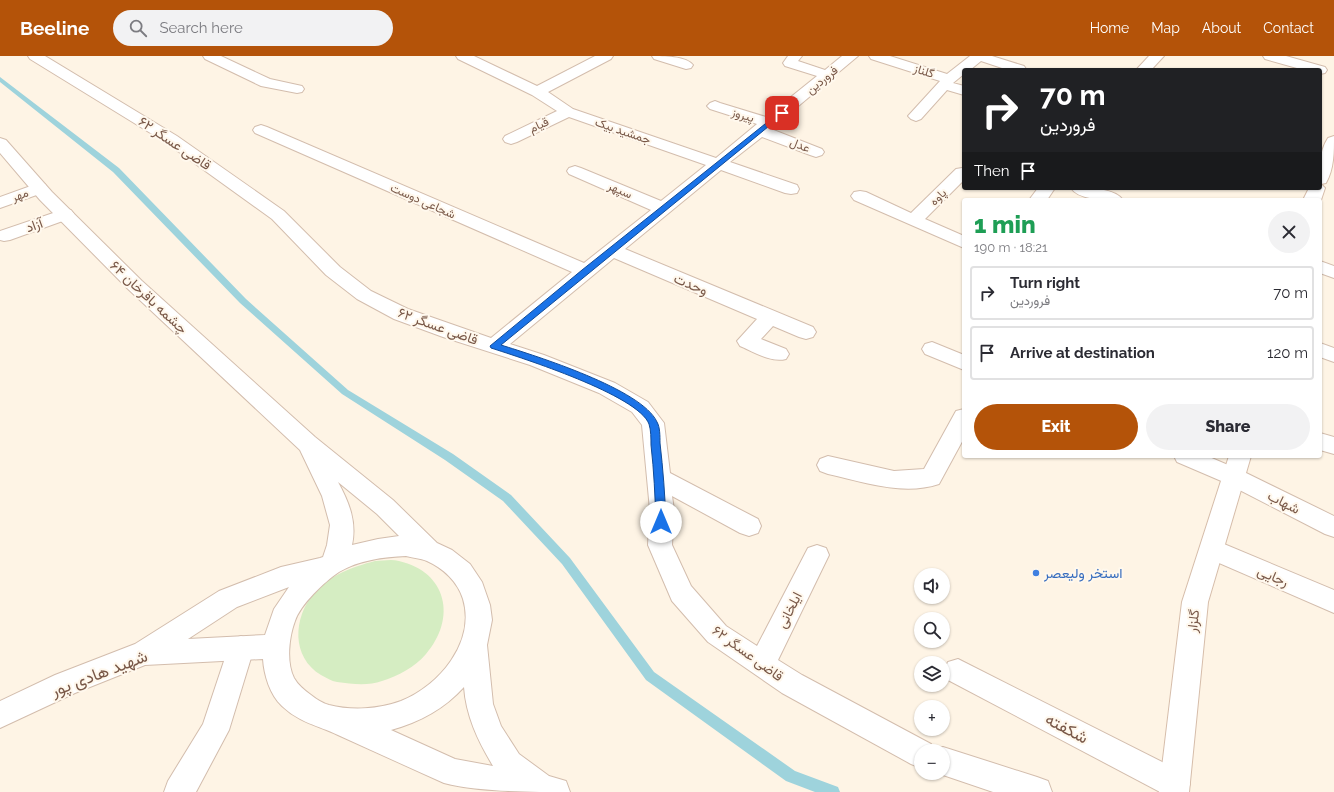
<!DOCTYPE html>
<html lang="en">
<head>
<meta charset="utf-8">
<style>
  :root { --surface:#fff; --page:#f2f2f3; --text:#2b2b33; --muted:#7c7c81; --line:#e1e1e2; --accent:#b45309 }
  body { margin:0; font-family:Raleway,Vazirmatn,sans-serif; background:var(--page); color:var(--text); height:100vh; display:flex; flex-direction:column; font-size:15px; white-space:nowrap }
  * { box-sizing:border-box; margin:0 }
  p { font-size:13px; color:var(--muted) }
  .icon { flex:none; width:22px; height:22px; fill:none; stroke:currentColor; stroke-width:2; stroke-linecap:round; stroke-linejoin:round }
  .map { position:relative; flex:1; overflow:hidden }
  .side { position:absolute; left:962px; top:142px; width:360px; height:260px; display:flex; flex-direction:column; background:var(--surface); border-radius:4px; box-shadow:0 1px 3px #0004 }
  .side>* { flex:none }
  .banner { position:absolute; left:962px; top:12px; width:360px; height:122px; border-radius:4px; box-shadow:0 1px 3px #0004; background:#202124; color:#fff; overflow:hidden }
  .tools { position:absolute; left:914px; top:512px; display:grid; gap:8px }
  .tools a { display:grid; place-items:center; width:36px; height:36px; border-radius:50%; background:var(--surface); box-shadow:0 1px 3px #0004; font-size:20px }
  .pin { position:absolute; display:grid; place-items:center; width:34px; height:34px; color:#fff; margin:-17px; border-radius:8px; box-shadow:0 2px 6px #0006 }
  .me { position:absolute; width:44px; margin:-22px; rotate:0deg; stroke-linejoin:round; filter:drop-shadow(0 0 3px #0008) }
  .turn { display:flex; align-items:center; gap:14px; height:84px; padding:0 12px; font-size:18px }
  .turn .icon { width:52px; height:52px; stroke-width:2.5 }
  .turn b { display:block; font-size:28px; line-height:34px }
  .then { display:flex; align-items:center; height:38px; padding:0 12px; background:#0003; gap:8px; font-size:15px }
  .round { display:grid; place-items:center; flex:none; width:42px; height:42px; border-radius:21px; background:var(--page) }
  .overview { display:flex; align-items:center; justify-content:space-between; height:68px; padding:0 12px }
  h1 { font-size:24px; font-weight:800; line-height:30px; color:#1e9e55 }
  .primary-button { display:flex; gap:8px; margin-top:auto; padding:8px 12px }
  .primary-button a { flex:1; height:46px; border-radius:24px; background:var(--accent); color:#fff; font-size:16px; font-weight:800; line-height:46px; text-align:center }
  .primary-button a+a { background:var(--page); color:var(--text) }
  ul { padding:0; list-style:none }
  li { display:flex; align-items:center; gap:12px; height:54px; margin:0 8px 6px; padding:0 4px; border:2px solid var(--line); border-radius:4px }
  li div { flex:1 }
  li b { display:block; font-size:15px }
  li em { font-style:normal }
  header { display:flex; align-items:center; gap:24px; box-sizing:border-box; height:56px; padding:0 20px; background:var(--accent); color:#fff }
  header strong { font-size:19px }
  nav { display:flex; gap:22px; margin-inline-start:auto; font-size:14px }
  .search { width:280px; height:36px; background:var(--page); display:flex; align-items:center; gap:10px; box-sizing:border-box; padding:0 14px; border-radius:22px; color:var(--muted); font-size:15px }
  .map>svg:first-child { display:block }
  .green { fill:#d5edc2 }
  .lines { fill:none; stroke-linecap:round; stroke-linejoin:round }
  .stream { fill:#9ed3dc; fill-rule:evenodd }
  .minor-casing { stroke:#d3bdad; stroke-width:2 }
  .tertiary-casing { stroke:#d3bdad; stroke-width:2 }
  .secondary-casing { stroke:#d6bdaa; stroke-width:2 }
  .minor { fill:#fff; fill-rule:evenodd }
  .tertiary { fill:#fff; fill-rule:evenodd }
  .secondary { fill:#fff; fill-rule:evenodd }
  .route { fill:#1a73e8; stroke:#114b97 }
  .shop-dot { fill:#3f7fe0; stroke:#fff8ed; stroke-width:1.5 }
  .labels { text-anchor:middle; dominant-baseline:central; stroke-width:4; stroke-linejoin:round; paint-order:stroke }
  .far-street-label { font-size:12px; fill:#795848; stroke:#fff8ed }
  .street-label { font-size:14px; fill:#795848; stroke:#fff8ed }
  .shop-label { font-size:14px; fill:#366cbe; stroke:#fff8ed; text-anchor:start }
  .near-street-label { font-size:17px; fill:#795848; stroke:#fff8ed }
</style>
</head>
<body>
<header>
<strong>Beeline</strong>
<div class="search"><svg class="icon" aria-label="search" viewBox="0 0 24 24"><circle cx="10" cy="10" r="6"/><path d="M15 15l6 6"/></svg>Search here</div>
<nav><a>Home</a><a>Map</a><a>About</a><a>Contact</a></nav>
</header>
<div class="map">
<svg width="1334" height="736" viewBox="0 0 1334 736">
  <rect width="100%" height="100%" fill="#fef4e5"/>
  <!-- green -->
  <path class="green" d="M375,505c7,0 16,-2 24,0 48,11 58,57 27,93 -11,13 -28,22 -44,27 -14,5 -30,3 -45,1 -6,-1 -10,-4 -16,-7 -30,-18 -28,-57 -7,-82 16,-18 38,-26 61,-32z"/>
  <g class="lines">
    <!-- stream -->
    <path class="stream" d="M0,21l119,91 127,131 102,91 105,64 58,41 59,63 84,114 141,99 43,16 2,5h-25l-29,-11 -140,-101 -84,-116 -59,-63 -58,-41 -103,-66 -102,-91 -127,-131 -113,-90z"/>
    <defs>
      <g id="minor">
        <path d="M28,0h17l132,80 107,75 56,56 31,24 37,18 83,29 81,-66 -317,-139 -2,-3 2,-3 6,-2 6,2 317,136 67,-53 -82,-36 -2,-3 2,-3 6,-2 6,2 80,33 45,-36 -137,-48 -52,25 -6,2 -6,-2 -2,-3 2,-3 52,-25 -25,-16 -74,-36 -2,-3h18l63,30 58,-30h18l-2,3 -63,33 25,17 143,49 41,-34 -47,-15 -3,-3 3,-3 5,-2 5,2 46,14 51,-41 -32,-10 -2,-3 5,-7h14l-4,5 27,9 17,-14h16l-87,73 51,20 2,3 -2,3 -6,2 -6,-2 -48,-18 -32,25 67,23 2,4 -2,4 -6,1 -6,-1 -64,-23 -96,79 188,78 3,5 -3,5 -7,2 -7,-2 -26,-11 -12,13 25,10 3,5 -3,5c-15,4 -32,-7 -46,-13l-3,-5 20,-22 -143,-61 -104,86 34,11 71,28 33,19 16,21 6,50 88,46 3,7 -3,7 -9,3 -9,-3 -68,-37 2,14 -2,35 19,41 35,40 31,20 51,-98 9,-3 9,3 3,7 -51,105 24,15 129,69 3,6 9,-3 94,30 11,4 4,11h-59l-50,-17 -6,-2h6v-22h-22v17l-10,-4 -129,-71 -74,-51 -36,-41 -24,-56 2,-35 -8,-85 -10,-13 -33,-19 -69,-28 -87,-28 -49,-18 -37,-20 -31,-24 -54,-56 -107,-77 -135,-83z"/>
        <path d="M203,0h18l49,23 32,7 2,3 -2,3 -5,1 -36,-7 -56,-27z"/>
        <path d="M652,0c11,0 34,0 41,9l-2,3 -5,1 -32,-10z"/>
        <path d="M869,0h21l57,18 23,-18h22l32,10 2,3 -18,1 -27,-9 -11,9h-6v4l-11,9 11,3v9l-17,-5 -26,29 -5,2 -5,-2 -3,-3 32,-35 -69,-22z"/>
        <path d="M1149,0h15l-13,14h-15z"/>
        <path d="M962,112l2,1v11l-39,39 39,17v12l-110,-48 -3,-4 3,-4 6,-1 6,1 45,21 45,-44z"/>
        <path d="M39,127l6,1 2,4 -2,4 -45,16v-11z"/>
        <path d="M1038,132h17l-8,12h-18z"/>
        <path d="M1071,132c14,0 43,-1 52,12 -14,0 -44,1 -52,-12z"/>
        <path d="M65,153l6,1 3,4 -3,4 -61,22 -6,1 -4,-1v-9z"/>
        <path d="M932,286l32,13v15l-39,-16 -3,-5 3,-5z"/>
        <path d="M1320,287l14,5v14l-14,-5z"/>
        <path d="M964,353v29l-25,46c-36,12 -75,-2 -111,-10l-8,-3 -3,-6 3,-6 8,-3 66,15 30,-2 32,-58z"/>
        <path d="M1320,377l14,4v17l-14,-4z"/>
        <path d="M1174,400h33l35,15 92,45v21l-9,-3 -99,-51 -49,-21z"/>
        <path d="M1212,483l122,51v23l-131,-57 -3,-7 3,-7z"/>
        <path d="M241,580l10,4 3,8 -25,82 -33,62h-32l4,-11 35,-57 28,-84z"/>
        <path d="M958,603l228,115 4,10 -3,8h-27l-212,-112 -4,-9 4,-9z"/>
      </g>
      <g id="tertiary">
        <path d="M1263,0h23l39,11 2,3 -2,3 -5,1v-4h-16l-39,-11z"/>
        <path d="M0,82l6,2 46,52 90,89 173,156 78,63 44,43 15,7 18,14 12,18 8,23 2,15 -5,25 6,59 8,22 18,28 30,22 17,5 4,11c-39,0 -91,0 -126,-9 -36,-16 -71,-32 -106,-48 -21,-10 -38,-12 -56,-29 -12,-11 -18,-31 -19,-47l-118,6 -70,28 -75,35v-27l55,-26 80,-31 84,-53 62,-24 39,-9 3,-1 4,-12 3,-20 -8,-29 -22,-46 -172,-161 -88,-89 -40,-47zM338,426l39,32 22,22 -21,3 -26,6c5,-23 -3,-43 -14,-63zM406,500c7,2 14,2 21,5 16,7 31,21 36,38 13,43 -24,87 -62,102 -22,8 -49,10 -72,4 -7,-2 -13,-6 -18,-10 -7,-5 -13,-10 -17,-17 -8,-16 -5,-41 1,-57 5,-16 29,-39 44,-49 20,-12 44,-15 67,-16zM289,531l-15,22 -9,26 -77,4 49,-32zM464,631c2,29 14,54 29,79l-38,-7 -64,-29c29,-8 53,-21 73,-43z"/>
        <path d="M1320,205l14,5v12l-14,-5z"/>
      </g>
      <g id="secondary">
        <path d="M1334,80c0,16 0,33 -8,47l-5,1 4,4 -4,12h-18l6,-12h11c0,-17 -2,-35 8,-50z"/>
        <path d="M1229,400h22l-43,146 -19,190h-30l23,-190z"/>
      </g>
    </defs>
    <!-- minor casing -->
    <use href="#minor" class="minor-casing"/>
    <!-- tertiary casing -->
    <use href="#tertiary" class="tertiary-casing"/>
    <!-- secondary casing -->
    <use href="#secondary" class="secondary-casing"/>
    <!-- minor -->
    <use href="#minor" class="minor"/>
    <!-- tertiary -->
    <use href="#tertiary" class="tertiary"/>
    <!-- secondary -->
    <use href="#secondary" class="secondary"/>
  </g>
  <!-- route -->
  <path class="route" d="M780,56l5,1 -284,232c35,11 141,44 156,77 3,5 3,14 3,21 3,26 5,52 6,79l-1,3h-7l-2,-3c-1,-26 -2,-51 -5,-77 0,-6 0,-15 -2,-21 -11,-29 -127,-66 -158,-76l-1,-2 92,-76z"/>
  <!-- markers -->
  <circle class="shop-dot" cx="1036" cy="517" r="4"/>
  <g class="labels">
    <!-- far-street labels -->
    <g class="far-street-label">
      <text transform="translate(924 15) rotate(18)">گلناز</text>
      <text transform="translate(822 24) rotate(-39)">فروردین</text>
      <text transform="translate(743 59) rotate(17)">پیروز</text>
      <text transform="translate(539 69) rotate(-25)">قیام</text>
      <text transform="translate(623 75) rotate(19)">جمشید بیک</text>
      <text transform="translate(800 89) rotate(21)">عدل</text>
      <text transform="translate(620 134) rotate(23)">سپهر</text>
      <text transform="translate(20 139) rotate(-20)">مهر</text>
      <text transform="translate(938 141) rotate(-45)">پاوه</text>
      <text transform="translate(423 145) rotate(24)">شجاعی دوست</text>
    </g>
    <!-- street labels -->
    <g class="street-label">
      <text transform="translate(175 87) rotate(34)">قاضی عسگر ۶۲</text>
      <text transform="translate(34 169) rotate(-20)">آزاد</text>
      <text transform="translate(691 228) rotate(23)">وحدت</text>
      <text transform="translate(149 241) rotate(43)">چشمه باقرخان ۶۴</text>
      <text transform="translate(438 270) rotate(20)">قاضی عسگر ۶۲</text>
      <text transform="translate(1284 446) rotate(27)">شهاب</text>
      <text transform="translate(1273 520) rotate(23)">رجایی</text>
      <text transform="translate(789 554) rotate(-63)">ایلخانی</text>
      <text transform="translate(1193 565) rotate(-83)">گلزار</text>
      <text transform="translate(748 597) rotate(36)">قاضی عسگر ۶۲</text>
    </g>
    <!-- shop labels -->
    <g class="shop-label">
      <text x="1044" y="517">استخر ولیعصر</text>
    </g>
    <!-- near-street labels -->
    <g class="near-street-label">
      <text transform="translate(99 617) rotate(-21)">شهید هادی پور</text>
      <text transform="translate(1067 672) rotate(28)">شکفته</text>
    </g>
  </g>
</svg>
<div class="tools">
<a><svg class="icon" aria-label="sound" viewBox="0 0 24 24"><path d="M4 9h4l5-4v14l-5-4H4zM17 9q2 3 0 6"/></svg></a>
<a><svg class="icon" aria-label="search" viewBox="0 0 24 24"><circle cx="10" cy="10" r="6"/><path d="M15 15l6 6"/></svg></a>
<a><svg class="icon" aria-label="layers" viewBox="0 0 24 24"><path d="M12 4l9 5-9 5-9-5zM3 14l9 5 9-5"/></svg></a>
<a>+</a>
<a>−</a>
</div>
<div class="pin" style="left:782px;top:57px;background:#d93025"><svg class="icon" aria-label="arrive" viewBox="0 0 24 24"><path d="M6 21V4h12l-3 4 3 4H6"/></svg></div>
<svg class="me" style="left:661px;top:466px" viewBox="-20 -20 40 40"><circle r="19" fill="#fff"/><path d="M0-13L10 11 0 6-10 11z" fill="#1a73e8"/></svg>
<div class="banner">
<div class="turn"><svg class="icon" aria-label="right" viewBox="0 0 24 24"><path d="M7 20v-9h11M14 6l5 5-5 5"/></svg><div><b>70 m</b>فروردین</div></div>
<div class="then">Then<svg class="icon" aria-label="arrive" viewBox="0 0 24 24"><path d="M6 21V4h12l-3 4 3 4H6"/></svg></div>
</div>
<section class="side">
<div class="overview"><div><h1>1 min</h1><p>190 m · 18:21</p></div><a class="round"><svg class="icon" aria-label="close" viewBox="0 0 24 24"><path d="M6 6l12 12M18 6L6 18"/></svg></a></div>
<ul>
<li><svg class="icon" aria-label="right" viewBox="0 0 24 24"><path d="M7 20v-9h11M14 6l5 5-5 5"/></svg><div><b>Turn right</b><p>فروردین</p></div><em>70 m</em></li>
<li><svg class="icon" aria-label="arrive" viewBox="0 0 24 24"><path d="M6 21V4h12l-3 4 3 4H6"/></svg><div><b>Arrive at destination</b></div><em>120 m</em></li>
</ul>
<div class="primary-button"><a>Exit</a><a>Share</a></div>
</section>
</div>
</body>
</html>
